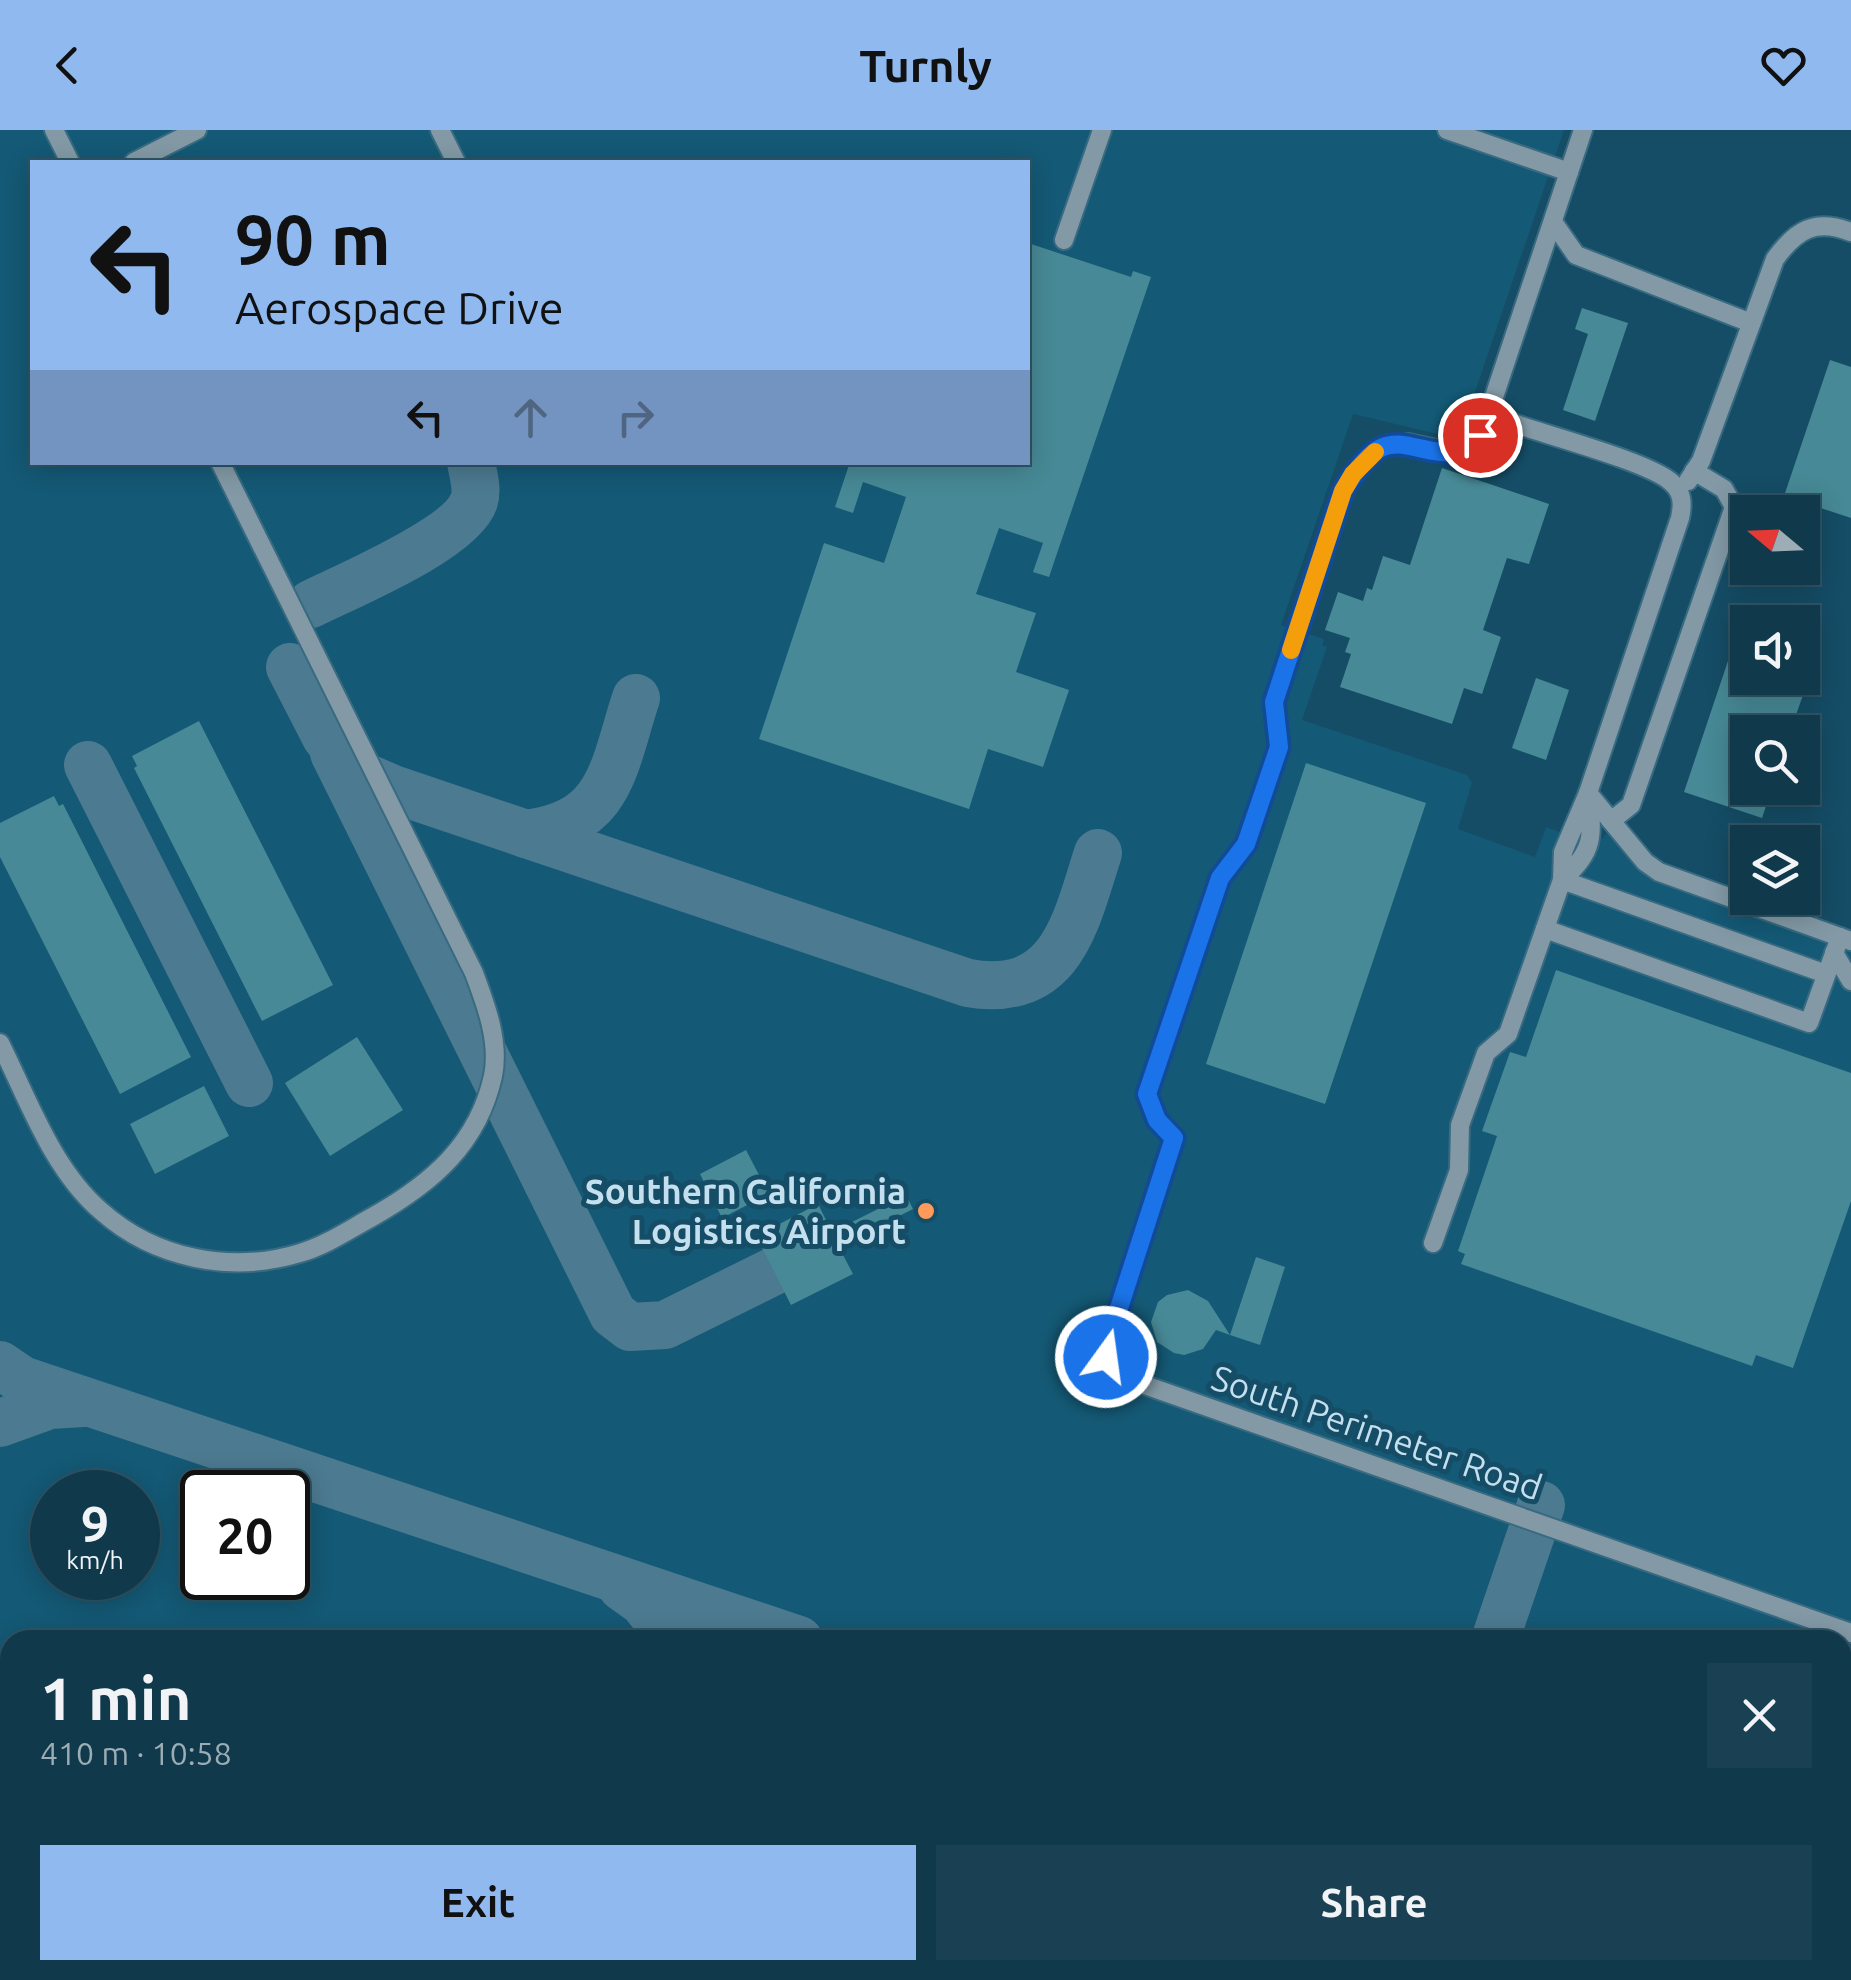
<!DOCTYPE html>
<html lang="en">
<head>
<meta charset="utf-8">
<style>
  :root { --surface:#103a4c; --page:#194153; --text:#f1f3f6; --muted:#9cadb5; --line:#305464; --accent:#90b9f0 }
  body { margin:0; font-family:Ubuntu,sans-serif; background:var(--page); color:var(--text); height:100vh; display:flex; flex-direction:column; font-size:38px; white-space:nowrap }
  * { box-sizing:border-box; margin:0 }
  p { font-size:32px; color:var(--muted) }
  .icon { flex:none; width:55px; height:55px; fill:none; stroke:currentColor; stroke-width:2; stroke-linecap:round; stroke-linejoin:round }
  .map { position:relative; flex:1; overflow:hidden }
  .details { position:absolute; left:0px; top:1500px; width:1852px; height:350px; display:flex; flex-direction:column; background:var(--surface); border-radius:30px 30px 0 0; box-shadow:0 5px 25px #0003,0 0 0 2px var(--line) }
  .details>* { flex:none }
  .top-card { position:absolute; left:30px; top:30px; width:1000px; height:305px; border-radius:0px; box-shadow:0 5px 25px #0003,0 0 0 2px var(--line); background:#90b9f0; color:#111; overflow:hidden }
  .needle { width:65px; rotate:289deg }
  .controls { position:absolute; left:1730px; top:365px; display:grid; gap:20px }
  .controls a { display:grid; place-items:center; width:90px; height:90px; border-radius:0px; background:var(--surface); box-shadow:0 5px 25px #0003,0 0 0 2px var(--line); font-size:50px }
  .speed { position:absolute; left:30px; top:1340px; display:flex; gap:20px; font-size:50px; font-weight:700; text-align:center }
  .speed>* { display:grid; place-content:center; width:130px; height:130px; border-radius:50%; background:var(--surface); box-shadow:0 5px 25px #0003,0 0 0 2px var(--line); line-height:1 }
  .speed small { font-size:25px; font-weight:400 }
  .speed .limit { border:5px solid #111; border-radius:15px; background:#fff; color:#111 }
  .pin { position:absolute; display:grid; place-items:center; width:85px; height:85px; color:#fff; margin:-42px; border:5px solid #fff; border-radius:50%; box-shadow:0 2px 10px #0007 }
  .me { position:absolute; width:110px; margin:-55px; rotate:14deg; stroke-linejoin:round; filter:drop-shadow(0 0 8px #0008) }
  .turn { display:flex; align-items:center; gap:35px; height:210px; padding:0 40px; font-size:45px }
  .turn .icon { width:130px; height:130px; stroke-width:2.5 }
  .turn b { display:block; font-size:70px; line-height:85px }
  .lanes { display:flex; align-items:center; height:95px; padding:0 40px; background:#0003; justify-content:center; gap:50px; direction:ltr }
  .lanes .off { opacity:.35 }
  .round { display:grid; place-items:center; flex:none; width:105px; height:105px; border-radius:0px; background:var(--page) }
  .headline { display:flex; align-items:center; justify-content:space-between; height:170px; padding:0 40px }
  h1 { font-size:60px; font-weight:700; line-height:75px }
  .button { display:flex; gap:20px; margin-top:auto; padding:20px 40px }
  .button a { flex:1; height:115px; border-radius:0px; background:var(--accent); color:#111; font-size:40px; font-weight:700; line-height:115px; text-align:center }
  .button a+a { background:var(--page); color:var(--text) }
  header { display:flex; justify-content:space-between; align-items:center; height:130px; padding:0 40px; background:var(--accent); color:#111; font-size:45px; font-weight:700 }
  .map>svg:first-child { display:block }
  .built { fill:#145975; fill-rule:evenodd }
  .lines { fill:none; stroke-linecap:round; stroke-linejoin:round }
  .taxiway { stroke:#4c7a90; stroke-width:48 }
  .runway { stroke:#4c7a90; stroke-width:120 }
  .building { fill:#478996 }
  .minor-casing { stroke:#386a81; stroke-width:22 }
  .minor { stroke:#839aa6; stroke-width:18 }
  .route-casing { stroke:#114b97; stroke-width:25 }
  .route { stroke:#1a73e8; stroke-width:18 }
  .slow { stroke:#f59e0b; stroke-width:18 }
  .poi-dot { fill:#ff9b5a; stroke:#154d66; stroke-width:4 }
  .labels { text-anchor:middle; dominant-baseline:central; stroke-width:10; stroke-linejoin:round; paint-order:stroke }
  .poi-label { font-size:35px; font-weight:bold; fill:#c4dfee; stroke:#154d66; text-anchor:end }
  .street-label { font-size:35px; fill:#c4dfee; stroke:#154d66 }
</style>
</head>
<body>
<header><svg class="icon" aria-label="back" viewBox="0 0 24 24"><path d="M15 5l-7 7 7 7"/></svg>Turnly<svg class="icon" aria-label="heart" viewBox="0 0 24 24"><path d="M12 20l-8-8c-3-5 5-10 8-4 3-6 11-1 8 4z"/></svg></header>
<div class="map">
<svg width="1851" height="1850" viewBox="0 0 1851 1850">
  <rect width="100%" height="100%" fill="#154d66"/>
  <!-- built -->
  <path class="built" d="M0,0h1564l-105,309 -106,-25 -72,211 43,14 -2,6 5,2 -25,73 165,55 5,8 -14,46 77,28 11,-30 28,10 2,-3 19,11 14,-13 32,40 14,10 83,30 7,-20 3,6h12l91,32v1050h-1851zM32,32h996v300h-996zM52,1362h86v86h-86zM202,1362h86v86h-86zM10,1510h1832v330h-1832z"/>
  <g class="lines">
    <!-- taxiway -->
    <g class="taxiway">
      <path d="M311,474c38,-19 150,-65 163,-103 4,-12 -1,-27 -3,-39"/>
      <path d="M290,537l36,70 16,20 21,19 30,13 575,194c94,16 107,-59 130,-130"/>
      <path d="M334,623l279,561 17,13 35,-2 109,-54"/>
      <path d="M88,635l161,318"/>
      <path d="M526,704c86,-11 87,-66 110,-136"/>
      <path d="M0,1235l22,15 777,260"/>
      <path d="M0,1293l50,-18 33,-2"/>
      <path d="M622,1457l21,15 30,38"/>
      <path d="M1495,1510l46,-135"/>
      <path d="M620,1850l3,-10"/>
    </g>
    <!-- runway -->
    <g class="runway">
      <path d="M0,1777l10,4"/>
      <path d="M185,1840l30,10"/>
    </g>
  </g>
  <!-- building -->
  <g class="building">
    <path d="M1028,113l103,34 2,-6 18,6 -102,300 -16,-5 10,-29 -44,-15 -23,66 60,19 -20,59 53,18 -26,77 -55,-18 -19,60 -210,-70 65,-196 60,20 22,-66 -43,-15 -10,31 -18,-6 15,-45h178z"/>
    <path d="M1582,178l46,15 -33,98 -32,-11 25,-76 -13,-5z"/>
    <path d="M1830,230l21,7v151l-67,-22z"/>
    <path d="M1442,338l107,36 -20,60 -22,-6 -24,72 18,7 -19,57 -18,-6 -12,36 -112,-37 11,-33 -6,-2 5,-14 -25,-8 13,-38 25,9 4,-13 5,2 11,-34 27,9z"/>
    <path d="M1736,507l12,4v37h61l-19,54h-42v56h24l-10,30 -78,-26z"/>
    <path d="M1536,548l33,12 -23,70 -34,-12z"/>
    <path d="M199,591l134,264 -71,36 -128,-253 3,-2 -5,-10z"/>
    <path d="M1306,633l120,40 -101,301 -119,-40z"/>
    <path d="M54,666l5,10 4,-2 128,253 -71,37 -120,-237v-34z"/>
    <path d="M1556,840l295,103v128l-58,167 -37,-13 -4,11 -291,-102 4,-10 -7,-3 39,-115 -15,-5 28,-79 16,5z"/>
    <path d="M357,907l46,73 -73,46 -45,-73z"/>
    <path d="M204,956l25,50 -74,38 -25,-50z"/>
    <path d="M746,1020l23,44 -47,24 -22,-44z"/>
    <path d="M906,1065l7,14 -74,38 14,27 -62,31 -35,-69 62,-32 14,28z"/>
    <path d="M1256,1127l29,10 -25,78 -30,-10z"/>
    <path d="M1188,1160l20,11 22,34 -14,-5 -13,19 -19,6 -10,-2 -17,-11 -6,-20 7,-20 9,-7z"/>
  </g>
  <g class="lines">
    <defs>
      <g id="minor">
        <path d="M54,0l16,32"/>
        <path d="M440,0l16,32"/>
        <path d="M1447,0l122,42"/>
        <path d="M1583,0l-91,273 -19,44 -18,6 -47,-10 -29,5 -13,11 -23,32 -69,211 5,45 -33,97 -26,34 -73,216 10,27 17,17 -67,205c-1,15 1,25 15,34l729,256"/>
        <path d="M134,32l63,-32"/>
        <path d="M1553,92l23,33 175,68"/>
        <path d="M1064,110l38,-110"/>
        <path d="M1492,273l5,9 16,11c33,12 136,39 158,59 12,10 12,22 9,36l-92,275 57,69 14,10 192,69"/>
        <path d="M1688,351l13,-20 74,-202c21,-29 40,-41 76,-27"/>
        <path d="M1588,663c5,43 7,57 -26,87l1,-28z"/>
        <path d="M1611,691l20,-16 103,-298 -10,-18 -30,-18"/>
        <path d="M1545,799l264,94 31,-86"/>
        <path d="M1834,823l17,28"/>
        <path d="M0,913c28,56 52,126 101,168 54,48 130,63 199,42 27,-8 50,-24 74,-37 58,-33 104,-72 119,-140 7,-34 -7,-71 -19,-103l-254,-511"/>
        <path d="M1433,1113l26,-73 1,-45 26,-72 22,-19 54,-154 264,94"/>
        <path d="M1842,1770l9,-8"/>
        <path d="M1759,1850l11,-10"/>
      </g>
    </defs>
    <!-- minor casing -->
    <use href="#minor" class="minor-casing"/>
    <!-- minor -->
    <use href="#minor" class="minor"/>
  </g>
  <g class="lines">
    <defs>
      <path id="route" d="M1106,1227l2,-15 66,-204 -17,-18 -10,-26 73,-216 26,-34 33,-97 -5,-45 69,-211c47,-79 61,-32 123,-39l14,-17"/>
    </defs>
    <!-- route casing -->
    <use href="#route" class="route-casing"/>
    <!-- route -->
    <use href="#route" class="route"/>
    <!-- slow -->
    <path class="slow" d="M1291,520l52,-159 10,-17 22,-22"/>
  </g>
  <!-- markers -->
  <circle class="poi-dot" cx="926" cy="1081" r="10"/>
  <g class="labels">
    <!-- poi labels -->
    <g class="poi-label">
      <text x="906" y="1061">Southern California<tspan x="906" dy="40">Logistics Airport</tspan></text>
    </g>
    <!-- street labels -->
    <g class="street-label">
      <text transform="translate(1377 1302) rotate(19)">South Perimeter Road</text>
    </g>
  </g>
</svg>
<div class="controls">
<a><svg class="needle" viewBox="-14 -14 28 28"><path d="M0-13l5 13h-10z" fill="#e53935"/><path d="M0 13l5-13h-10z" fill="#9cadb5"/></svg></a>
<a><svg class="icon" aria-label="sound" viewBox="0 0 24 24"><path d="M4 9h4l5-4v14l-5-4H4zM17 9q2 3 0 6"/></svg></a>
<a><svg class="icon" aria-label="search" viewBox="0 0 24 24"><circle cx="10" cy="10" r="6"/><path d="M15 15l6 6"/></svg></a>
<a><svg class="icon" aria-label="layers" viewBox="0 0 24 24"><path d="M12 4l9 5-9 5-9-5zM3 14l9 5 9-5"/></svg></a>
</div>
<div class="speed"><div>9<small>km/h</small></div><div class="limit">20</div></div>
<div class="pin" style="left:1480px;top:305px;background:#d93025"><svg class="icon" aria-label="arrive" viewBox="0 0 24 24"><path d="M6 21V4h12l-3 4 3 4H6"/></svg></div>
<svg class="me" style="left:1106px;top:1227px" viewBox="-20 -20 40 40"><circle r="17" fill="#1a73e8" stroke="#fff" stroke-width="3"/><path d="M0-11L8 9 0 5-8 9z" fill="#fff"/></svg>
<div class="top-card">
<div class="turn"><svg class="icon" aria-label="left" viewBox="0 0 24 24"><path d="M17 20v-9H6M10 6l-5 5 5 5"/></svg><div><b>90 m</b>Aerospace Drive</div></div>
<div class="lanes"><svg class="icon" aria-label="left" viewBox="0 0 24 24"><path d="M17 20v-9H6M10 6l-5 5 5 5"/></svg><svg class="icon off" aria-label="ahead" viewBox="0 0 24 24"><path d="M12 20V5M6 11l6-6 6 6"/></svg><svg class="icon off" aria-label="right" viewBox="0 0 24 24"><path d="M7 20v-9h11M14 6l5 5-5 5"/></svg></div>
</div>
<section class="details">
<div class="headline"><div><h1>1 min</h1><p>410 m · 10:58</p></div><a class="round"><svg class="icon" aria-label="close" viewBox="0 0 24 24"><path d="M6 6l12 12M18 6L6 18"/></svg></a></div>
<div class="button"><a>Exit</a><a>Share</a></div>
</section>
</div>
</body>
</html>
